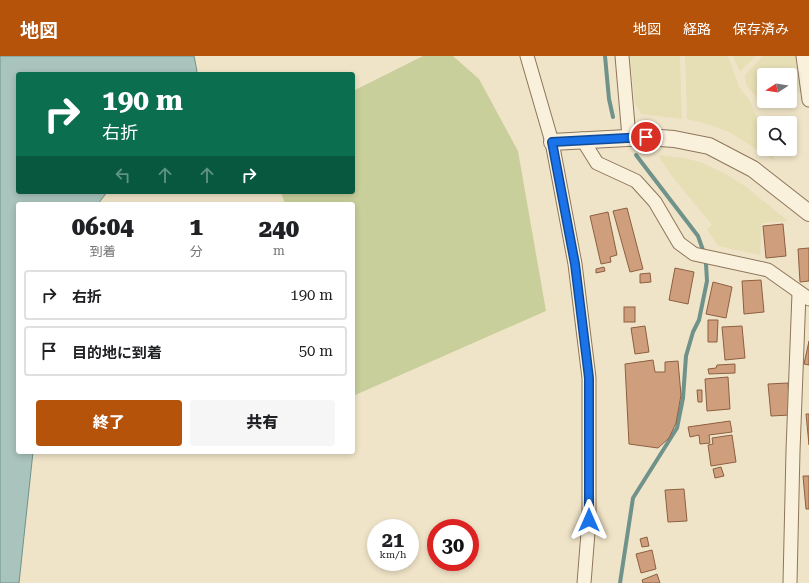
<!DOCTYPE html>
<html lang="ja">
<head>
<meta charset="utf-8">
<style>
  :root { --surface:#fff; --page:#f6f6f6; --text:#202124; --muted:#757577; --line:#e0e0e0; --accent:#b45309 }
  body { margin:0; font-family:"Roboto Serif","Noto Sans JP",serif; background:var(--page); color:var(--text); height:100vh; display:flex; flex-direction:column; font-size:15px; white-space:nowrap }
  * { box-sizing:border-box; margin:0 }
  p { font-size:13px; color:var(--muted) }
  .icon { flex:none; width:22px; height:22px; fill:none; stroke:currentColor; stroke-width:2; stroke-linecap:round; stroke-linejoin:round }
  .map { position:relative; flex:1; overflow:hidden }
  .panel { position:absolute; left:16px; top:146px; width:339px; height:252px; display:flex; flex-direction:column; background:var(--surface); border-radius:4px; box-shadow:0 2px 6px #0003 }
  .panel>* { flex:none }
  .top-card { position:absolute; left:16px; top:16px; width:339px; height:122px; border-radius:4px; box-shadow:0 2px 6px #0003; background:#0b6e4f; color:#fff; overflow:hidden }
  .needle { width:26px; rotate:258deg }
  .buttons { position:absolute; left:757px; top:12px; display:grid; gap:8px }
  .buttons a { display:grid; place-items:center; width:40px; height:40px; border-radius:4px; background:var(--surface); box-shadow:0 2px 6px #0003; font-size:20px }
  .speed { position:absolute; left:367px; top:463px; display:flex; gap:8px; font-size:20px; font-weight:700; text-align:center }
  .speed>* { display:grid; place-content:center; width:52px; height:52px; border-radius:50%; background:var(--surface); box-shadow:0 2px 6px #0003; line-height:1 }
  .speed small { font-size:10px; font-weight:400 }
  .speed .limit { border:6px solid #d22; background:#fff; color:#111 }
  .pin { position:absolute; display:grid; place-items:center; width:34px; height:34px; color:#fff; margin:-17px; border:2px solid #fff; border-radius:50%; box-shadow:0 1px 4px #0007 }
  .me { position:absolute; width:44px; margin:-22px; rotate:0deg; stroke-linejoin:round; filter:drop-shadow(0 0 3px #0008) }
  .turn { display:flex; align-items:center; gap:14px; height:84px; padding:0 20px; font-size:18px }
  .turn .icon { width:52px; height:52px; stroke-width:2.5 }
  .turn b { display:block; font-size:28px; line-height:34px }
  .lanes { display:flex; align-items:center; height:38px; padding:0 20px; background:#0003; justify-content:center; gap:20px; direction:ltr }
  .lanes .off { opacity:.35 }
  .eta { display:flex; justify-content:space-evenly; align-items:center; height:68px; text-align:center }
  .eta b { font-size:24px; font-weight:800; line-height:28px }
  .primary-button { display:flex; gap:8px; margin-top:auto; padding:8px 20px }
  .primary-button a { flex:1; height:46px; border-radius:4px; background:var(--accent); color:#fff; font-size:16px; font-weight:800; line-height:46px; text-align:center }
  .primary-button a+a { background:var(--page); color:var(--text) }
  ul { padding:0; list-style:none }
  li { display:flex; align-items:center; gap:12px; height:50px; margin:0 8px 6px; padding:0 12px; border:2px solid var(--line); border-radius:4px }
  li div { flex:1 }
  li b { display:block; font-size:15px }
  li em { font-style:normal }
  header { display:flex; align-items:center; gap:24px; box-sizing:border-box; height:56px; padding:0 20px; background:var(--accent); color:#fff }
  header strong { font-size:19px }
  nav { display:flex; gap:22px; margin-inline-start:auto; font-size:14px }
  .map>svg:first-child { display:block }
  .farmland { fill:#e6deb5 }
  .green { fill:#c9cf9b }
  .water { fill:#a9c4bc; stroke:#6f938a }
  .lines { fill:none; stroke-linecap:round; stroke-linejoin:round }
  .stream { stroke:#6f938a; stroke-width:4 }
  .building { fill:#cf9f7d; stroke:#8d5f41 }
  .minor-casing { stroke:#8d765c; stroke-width:15 }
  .tertiary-casing { stroke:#8d765c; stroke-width:18 }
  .minor { stroke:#faf1dc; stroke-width:13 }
  .tertiary { stroke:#faf1dc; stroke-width:16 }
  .route-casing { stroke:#114b97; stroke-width:10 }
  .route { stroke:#1a73e8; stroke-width:7 }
</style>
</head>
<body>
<header>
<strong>地図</strong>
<nav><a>地図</a><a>経路</a><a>保存済み</a></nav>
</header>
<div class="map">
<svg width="809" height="527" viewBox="0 0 809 527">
  <rect width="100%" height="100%" fill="#f0e4c8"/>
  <!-- farmland -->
  <g class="farmland">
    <path d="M630,0h50l2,63 -41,-5 -6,-11z"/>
    <path d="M685,0h43l11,31 11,14 14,33v15h6l5,12 -46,-29 -22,-8 -20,-5z"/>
    <path d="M733,0h22l-15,16z"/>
    <path d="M763,0h35l5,36 -13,1v-18h-26v22l-7,1 -11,-13 -1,-10z"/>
    <path d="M658,99l26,3 16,4 24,11 21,13 43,35 -26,2 -2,32 -42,-9 -11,-17 5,-4 -41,-50z"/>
  </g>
  <!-- green -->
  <path class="green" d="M423,0h30l26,23 39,72 28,160 -193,85v-192h-68l-4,-12h72v-101z"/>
  <!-- water -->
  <path class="water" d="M0,0h194l3,15 -2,3h-177v118h89l-9,12h-80v248h15l-14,131h-19z"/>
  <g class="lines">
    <!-- stream -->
    <g class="stream">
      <path d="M605,0l4,43 4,18"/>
      <path d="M636,99l62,81 6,17"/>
      <path d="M620,527l13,-85 44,-70 6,-30 3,-42 7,-24 6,-12 8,-39 -1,-17"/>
    </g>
  </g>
  <!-- building -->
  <g class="building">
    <path d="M627,152l16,61 -13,3 -17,-61z"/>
    <path d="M608,156l9,43 -7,2 1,5 -10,2 -11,-48z"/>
    <path d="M783,168l3,32 -20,2 -3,-32z"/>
    <path d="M809,192v33l-9,1 -2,-33z"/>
    <path d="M604,211l1,4 -9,2v-4z"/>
    <path d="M675,212l19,4 -6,32 -19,-4z"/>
    <path d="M650,217l1,9 -11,1v-9z"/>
    <path d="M761,224l3,32 -20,2 -2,-33z"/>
    <path d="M713,226l19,5 -6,31 -20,-4z"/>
    <rect x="624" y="251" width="11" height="15"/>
    <path d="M708,264h10l-1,22h-9z"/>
    <path d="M645,270l4,26 -14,2 -4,-26z"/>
    <path d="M742,270l3,32 -20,2 -3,-33z"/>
    <path d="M809,285v24l-5,-1z"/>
    <path d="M653,304l2,12h10v-10l13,-1 3,34 -5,28 -7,15 -11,10 -29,-4 -4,-80z"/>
    <path d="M735,308v9l-26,1 -1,-5 8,-1 1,-3z"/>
    <path d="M728,321l2,32 -23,2 -2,-32z"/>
    <path d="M788,327l2,32 -19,1 -3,-32z"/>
    <path d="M697,334h5v12h-4z"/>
    <path d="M806,358h3v31z"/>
    <path d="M730,365l2,11 -23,3 1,8 -10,1 -1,-9 -9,2 -2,-10z"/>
    <path d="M732,379l4,27 -25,4 -3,-21 5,-1 -1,-6z"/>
    <path d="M721,411l3,9 -9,2 -2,-9z"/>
    <path d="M803,420h6v33h-3z"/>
    <path d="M684,433l3,32 -19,1 -3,-32z"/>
    <path d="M647,481l2,9 -7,1 -2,-8z"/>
    <path d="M652,494l4,19 -15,4 -5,-19z"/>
    <path d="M657,518l3,9h-17l-1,-3z"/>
  </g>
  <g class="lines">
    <defs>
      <g id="minor">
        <path d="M527,0l25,86 23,122 14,114v142l-5,63"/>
        <path d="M622,0l7,81"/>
        <path d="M803,0l6,44"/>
        <path d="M582,83l15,24 39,18 19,21 24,41 15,11 74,16 41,29"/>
        <path d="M790,527l3,-132 6,-158"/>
      </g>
      <path id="tertiary" d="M552,86l94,-5 28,2 35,7 44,23 56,44"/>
    </defs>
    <!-- minor casing -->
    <use href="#minor" class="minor-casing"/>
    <!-- tertiary casing -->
    <use href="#tertiary" class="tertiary-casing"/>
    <!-- minor -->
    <use href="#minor" class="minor"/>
    <!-- tertiary -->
    <use href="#tertiary" class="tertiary"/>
  </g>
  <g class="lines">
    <defs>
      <path id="route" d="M589,464v-142l-14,-114 -23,-122 94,-5"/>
    </defs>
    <!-- route casing -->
    <use href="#route" class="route-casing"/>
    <!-- route -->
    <use href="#route" class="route"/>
  </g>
</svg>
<div class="buttons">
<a><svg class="needle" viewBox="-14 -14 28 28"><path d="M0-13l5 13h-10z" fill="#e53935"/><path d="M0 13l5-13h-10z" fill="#757577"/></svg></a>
<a><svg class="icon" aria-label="search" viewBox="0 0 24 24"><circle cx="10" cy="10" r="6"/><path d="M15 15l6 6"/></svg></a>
</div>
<div class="speed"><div>21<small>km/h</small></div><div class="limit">30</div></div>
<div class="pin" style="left:646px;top:81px;background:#d93025"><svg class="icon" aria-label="arrive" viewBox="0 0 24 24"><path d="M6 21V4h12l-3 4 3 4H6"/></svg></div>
<svg class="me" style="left:589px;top:464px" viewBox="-20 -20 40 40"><path d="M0-17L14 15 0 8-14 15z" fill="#1a73e8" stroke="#fff" stroke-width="4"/></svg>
<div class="top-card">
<div class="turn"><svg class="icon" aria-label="right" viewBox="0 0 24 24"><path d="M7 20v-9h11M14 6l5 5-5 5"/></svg><div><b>190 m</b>右折</div></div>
<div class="lanes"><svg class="icon off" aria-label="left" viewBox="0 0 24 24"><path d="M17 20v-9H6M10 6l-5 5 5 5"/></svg><svg class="icon off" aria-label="ahead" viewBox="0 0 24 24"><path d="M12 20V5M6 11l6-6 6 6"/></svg><svg class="icon off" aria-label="ahead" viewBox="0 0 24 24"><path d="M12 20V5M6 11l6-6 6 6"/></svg><svg class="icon" aria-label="right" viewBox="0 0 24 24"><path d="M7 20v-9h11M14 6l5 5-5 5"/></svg></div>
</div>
<section class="panel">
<div class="eta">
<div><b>06:04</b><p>到着</p></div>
<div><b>1</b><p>分</p></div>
<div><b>240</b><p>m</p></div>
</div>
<ul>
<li><svg class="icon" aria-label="right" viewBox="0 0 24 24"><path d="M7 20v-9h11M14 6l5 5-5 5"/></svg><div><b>右折</b></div><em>190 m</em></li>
<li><svg class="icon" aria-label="arrive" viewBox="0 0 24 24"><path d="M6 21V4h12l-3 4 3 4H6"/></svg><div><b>目的地に到着</b></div><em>50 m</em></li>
</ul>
<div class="primary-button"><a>終了</a><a>共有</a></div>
</section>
</div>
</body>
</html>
